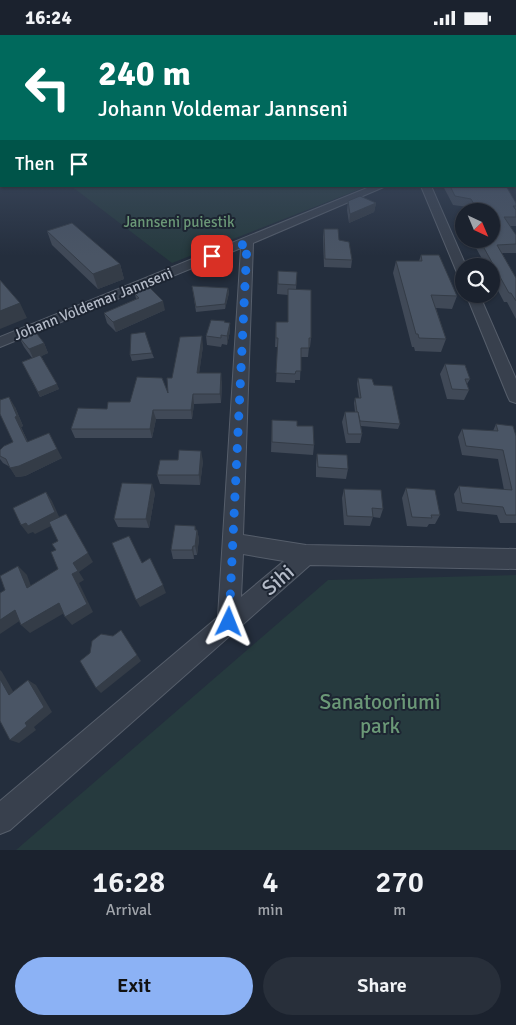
<!DOCTYPE html>
<html lang="en">
<head>
<meta charset="utf-8">
<style>
  :root { --surface:#1b222e; --page:#282f3a; --text:#f1f3f6; --muted:#a0a4aa; --line:#393f4a; --accent:#8cb2f5 }
  body { margin:0; font-family:Signika,sans-serif; background:var(--page); color:var(--text); height:100vh; display:flex; flex-direction:column; font-size:19px; white-space:nowrap }
  * { box-sizing:border-box; margin:0 }
  p { font-size:16px; color:var(--muted) }
  .icon { flex:none; width:28px; height:28px; fill:none; stroke:currentColor; stroke-width:2; stroke-linecap:round; stroke-linejoin:round }
  .map { position:relative; height:815px; overflow:hidden }
  .details { display:flex; flex-direction:column; background:var(--surface); flex:1 }
  .details>* { flex:none }
  .guide { position:absolute; left:0px; top:0px; width:516px; height:152px; box-shadow:0 1px 4px #0004,0 0 0 1px var(--line); background:#00695c; color:#fff; overflow:hidden }
  .needle { width:32px; rotate:136deg }
  .controls { position:absolute; left:455px; top:168px; display:grid; gap:10px }
  .controls a { display:grid; place-items:center; width:45px; height:45px; border-radius:50%; background:var(--surface); box-shadow:0 1px 4px #0004,0 0 0 1px var(--line); font-size:25px }
  .pin { position:absolute; display:grid; place-items:center; width:42px; height:42px; color:#fff; margin:-21px; border-radius:10px; box-shadow:0 2px 8px #0006 }
  .me { position:absolute; width:55px; margin:-28px; rotate:2deg; stroke-linejoin:round; filter:drop-shadow(0 0 4px #0008) }
  .turn { display:flex; align-items:center; gap:18px; height:105px; padding:0 15px; font-size:22px }
  .turn .icon { width:65px; height:65px; stroke-width:2.5 }
  .turn b { display:block; font-size:35px; line-height:42px }
  .then { display:flex; align-items:center; height:48px; padding:0 15px; background:#0003; gap:10px; font-size:19px }
  .eta { display:flex; justify-content:space-evenly; align-items:center; height:85px; text-align:center }
  .eta b { font-size:30px; font-weight:600; line-height:35px }
  .action { display:flex; gap:10px; margin-top:auto; padding:10px 15px }
  .action a { flex:1; height:58px; border-radius:30px; background:var(--accent); color:#111; font-size:20px; font-weight:600; line-height:58px; text-align:center }
  .action a+a { background:var(--page); color:var(--text) }
  .status { display:flex; justify-content:space-between; align-items:center; height:35px; padding:0 25px; background:var(--surface); direction:ltr }
  .status svg { height:14px; fill:currentColor }
  .map>svg:first-child { display:block }
  .green { fill:#263a3e }
  .lines { fill:none; stroke-linecap:round; stroke-linejoin:round }
  .minor-casing { stroke:#565e6b; stroke-width:2 }
  .minor { fill:#38404d; fill-rule:evenodd }
  .wall { fill:#404957 }
  .shaded-wall { fill:#343c47 }
  .building { fill:#4a5565; stroke:#343c47 }
  .route { stroke:#1a73e8; stroke-width:9; stroke-dasharray:0 16.2 }
  .labels { text-anchor:middle; dominant-baseline:central; stroke-width:4; stroke-linejoin:round; paint-order:stroke }
  .far-park-label { font-size:15px; fill:#6b9877; stroke:#1d2532 }
  .far-street-label { font-size:15px; fill:#b4bbc8; stroke:#1d2532 }
  .near-street-label { font-size:21px; fill:#b4bbc8; stroke:#1d2532 }
  .near-park-label { font-size:21px; fill:#6b9877; stroke:#1d2532 }
</style>
</head>
<body>
<div class="status"><b>16:24</b><svg viewBox="0 0 49 12"><path d="M0 12V9h3v3zM5 12V6h3v6zM10 12V3h3v9zM15 12V0h3v12zM26 1h20v11H26zM47 4h2v5h-2z"/></svg></div>
<div class="map">
<svg width="516" height="815" viewBox="0 0 516 815">
  <rect width="100%" height="100%" fill="#242e3d"/>
  <!-- green -->
  <g class="green">
    <path d="M71,151h297l-196,77z"/>
    <path d="M516,540v275h-500l312,-270z"/>
  </g>
  <g class="lines">
    <defs>
      <g id="minor">
        <rect x="515" y="115" width="1" height="6"/>
        <rect x="0" y="141" width="1" height="6"/>
        <path d="M372,151h14l-133,57 -10,292 63,10 210,4v20l-206,-4 -300,265 -10,4v-33l218,-184 23,-369 -241,99v-10zM243,519l41,7 -43,36z"/>
        <path d="M421,151h10l35,80h-2v13l-6,-4z"/>
        <path d="M466,259h13l37,85v24l-6,-2 -2,-4z"/>
      </g>
    </defs>
    <!-- minor casing -->
    <use href="#minor" class="minor-casing"/>
    <!-- minor -->
    <use href="#minor" class="minor"/>
  </g>
  <!-- wall -->
  <g class="wall">
    <path d="M443,151h63l10,17v23h-7l7,9v18h-14l14,25v41l-9,-17h-3l-13,-25v-11h-5l-15,-27h20v-28h-21l-2,-4 -15,-2z"/>
    <path d="M348,166l28,2 -2,9 -25,11 -2,-13z"/>
    <path d="M324,194l28,31 -1,8 -27,-1 -1,-30z"/>
    <path d="M47,196l73,33 4,15 -26,10 -46,-44z"/>
    <path d="M421,220l36,41 -5,13 -16,-1 10,31 -5,13 -26,-1 -1,-4h-2l-19,-74 3,-12h23z"/>
    <path d="M278,236l19,1 -1,18 15,48 -1,9h-1l-1,10h-7l-1,23h-5v3l-19,-1 2,-35h-3l1,-25h12v-27l-11,-1z"/>
    <path d="M192,251l36,2 1,5 -4,16 -29,3z"/>
    <path d="M135,259l30,16 -49,22 -9,-9 -3,-10 32,-14z"/>
    <path d="M225,286v1l5,9 -3,14 -5,-1 -1,3 -14,-2 -1,-9z"/>
    <path d="M19,302l25,6 4,10 -7,3 18,33 -19,8 -18,-35 10,-4 -8,-11z"/>
    <path d="M203,311l-4,27 23,9 -1,21 -27,1 -2,15h-36l-4,19h-77l-4,-9 36,-20 61,-16 4,-15z"/>
    <path d="M152,318l2,5 -22,3 -2,-6z"/>
    <path d="M445,329l25,15 -3,5 2,6 -5,10 -17,-1 -7,-25z"/>
    <path d="M358,343l16,7 26,39 -2,5 -37,-3 1,8 -2,9h-14l-4,-21 3,-10h10l-1,-9 1,-5h4l-2,-14z"/>
    <path d="M15,372l8,19 -2,1 7,15 34,16 -37,18 -9,1 -6,-10 -7,-4 -3,-4v-9l13,-8z"/>
    <path d="M272,385l25,6 17,19 -1,10 -42,-3z"/>
    <path d="M496,389l20,12v87h-16l-3,-8 -40,-4 -3,-17 5,-8 45,4 -6,-31 -36,-4 -4,-18 4,-8 31,2z"/>
    <path d="M317,419l31,15 -2,10 -30,-2v-13z"/>
    <path d="M203,426l-3,24 -40,-1 -3,-9z"/>
    <path d="M406,453l34,27 -5,9h-6l-2,3 -20,-1 -5,-28z"/>
    <path d="M344,454l39,20 -3,9 -7,-1 -3,9 -26,-1 -2,-27z"/>
    <path d="M155,458l-6,35 -31,-1 -4,-8z"/>
    <path d="M196,495h1l2,9 -2,16h-3v4h-21l-2,-9z"/>
  </g>
  <!-- shaded-wall -->
  <g class="shaded-wall">
    <path d="M376,168l-2,9 -25,11 1,-9z"/>
    <path d="M120,229l4,15 -26,10 -5,-15z"/>
    <path d="M228,253l1,5 -4,16v-5z"/>
    <path d="M163,266l2,9 -49,22 -3,-10z"/>
    <path d="M20,268l7,15 -27,11v-18z"/>
    <path d="M230,288v8l-3,14v-9z"/>
    <path d="M202,301l1,10 -5,36 -1,-9z"/>
    <path d="M44,308l4,10 -14,7 -5,-11z"/>
    <path d="M221,338l1,9 -1,21 -1,-9z"/>
    <path d="M57,349l2,5 -19,8 -2,-5z"/>
    <path d="M193,359l1,10 -2,15 -1,-9z"/>
    <path d="M9,362l6,10 8,19 -2,1 11,25 -5,-10 -12,-25z"/>
    <path d="M153,375l3,9 -4,19 -2,-9z"/>
    <path d="M49,398l13,25 -37,18 -9,1 -6,-9z"/>
    <path d="M201,416l2,10 -3,24 -1,-10z"/>
    <path d="M152,449l3,9 -6,35 -3,-9z"/>
    <path d="M46,457l6,9 9,20 -26,13 -2,-2 -5,2 -7,-9z"/>
    <path d="M66,479l27,48 -14,10 5,8 -5,3 14,29 -21,13 -7,-8 7,-43z"/>
    <path d="M195,491l2,8v-4l2,9 -2,16 -2,-9z"/>
    <path d="M193,511l1,9v4l-2,-9z"/>
    <path d="M18,531l9,9 8,22 -8,-9z"/>
    <path d="M163,550l3,8 -26,14 -4,-7z"/>
    <path d="M59,568l7,9 -36,21 -9,-8z"/>
    <path d="M15,575l9,8 -24,16v-14z"/>
    <path d="M121,595l20,31 -40,32 -5,-5z"/>
    <path d="M0,635l2,2 16,28 -9,-5 -9,-16z"/>
    <path d="M28,645l8,5 16,27 -18,15 2,3 -17,13 -9,-3 15,-17z"/>
  </g>
  <!-- building -->
  <g class="building">
    <rect x="0" y="123" width="1" height="10"/>
    <path d="M450,151h56l10,17v3h-3l3,4v7h-12l12,18v9l-19,1 19,33v23l-5,-8h-2l-30,-54h12v-28h-13l-7,-12 -16,-3z"/>
    <path d="M360,161l16,7 -26,11 -2,-13z"/>
    <path d="M72,188l48,41 -27,10 -46,-43z"/>
    <path d="M324,194h14l1,11 10,2 3,18 -27,-1z"/>
    <path d="M421,220h18l18,41 -26,-1 15,44 -27,-1 -1,-4h-2l-20,-73h26z"/>
    <path d="M278,236l19,1 -1,13 -18,-1z"/>
    <path d="M0,245l20,23 -20,8z"/>
    <path d="M148,251l15,15 -50,21 -9,-9 35,-15 -4,-4z"/>
    <path d="M192,251l36,2 -3,16 -29,3z"/>
    <path d="M288,254l23,1v48h-2v10h-8v23h-5l-1,3 -19,-1 2,-35h-2v-16h12z"/>
    <path d="M211,285l14,1 -1,1 6,1 -3,13 -6,-1v3l-15,-2z"/>
    <path d="M34,295l10,13 -15,6 -10,-12z"/>
    <path d="M145,297l7,21 -22,2 1,-21z"/>
    <path d="M202,301l-5,37h24l-1,21h-27l-2,16h-38l-3,19h-79l7,-21 29,1 1,-7h22l7,-25 25,1 6,15 -1,-15h5l8,-41z"/>
    <path d="M40,320l17,29 -19,8 -16,-30z"/>
    <path d="M445,329l20,1 5,14h-5l4,11 -17,-1z"/>
    <path d="M358,343l14,1 2,6 18,1 8,38 -40,-3 -2,-9h-1l-2,-14h6z"/>
    <path d="M9,362l8,19 -2,1 12,25 22,-9 8,16 -38,17 -9,2 -4,-9 -6,-3v-6l4,-4 9,-4 -13,-28v-15v1z"/>
    <path d="M345,377h13l4,22h-14z"/>
    <path d="M272,385l25,1v5h16l1,19 -42,-3z"/>
    <path d="M496,389l17,2 3,10v79h-10l-3,-8 -41,-4 -3,-17 53,4 -9,-40 -37,-4 -4,-17 36,2z"/>
    <path d="M179,415l22,1 -2,24h-42l3,-15h18z"/>
    <path d="M317,419l30,1 1,14 -30,-2z"/>
    <path d="M122,448l30,1 -6,35h-32z"/>
    <path d="M406,453l29,2 5,25h-9l1,3 -20,-1z"/>
    <path d="M344,454l37,1 2,19 -11,-1 1,9 -26,-1z"/>
    <path d="M46,457l9,20 -27,14 -2,-3 -5,2 -8,-17z"/>
    <path d="M66,479l22,39 -15,10 5,8 -6,3 15,30 -22,13 -6,-14 -38,22 -6,-15 -15,10v-27l5,-3 -5,-14 18,-10 9,22 31,-19 -7,-17 5,-2 -4,-6 6,-3 -9,-19z"/>
    <path d="M175,490l20,1v4h2l-2,16h-2l-1,4h-21z"/>
    <path d="M129,501l13,27 8,-5 13,27 -27,15 -24,-57z"/>
    <path d="M121,595l16,25 -41,33 -16,-27 10,-8 2,-12 9,-7 12,2z"/>
    <path d="M0,644l9,16 19,-15 16,27 -19,16 2,3 -17,14 -10,-19z"/>
  </g>
  <!-- sky -->
  <linearGradient id="sky" x2="0" y2="1"><stop stop-color="#141922"/><stop offset="0.48" stop-color="#3f4c62"/><stop offset="1" stop-color="#3f4c62" stop-opacity="0"/></linearGradient>
  <rect width="516" height="221" fill="url(#sky)"/>
  <g class="lines">
    <!-- route -->
    <path class="route" d="M212,221l35,-13 -18,379"/>
  </g>
  <g class="labels">
    <!-- far-park labels -->
    <g class="far-park-label">
      <text x="179" y="187">Jannseni puiestik</text>
    </g>
    <!-- far-street labels -->
    <g class="far-street-label">
      <text transform="translate(93 269) rotate(-22)">Johann Voldemar Jannseni</text>
    </g>
    <!-- near-street labels -->
    <g class="near-street-label">
      <text transform="translate(278 545) rotate(-41)">Sihi</text>
    </g>
    <!-- near-park labels -->
    <g class="near-park-label">
      <text x="380" y="667">Sanatooriumi<tspan x="380" dy="24">park</tspan></text>
    </g>
  </g>
</svg>
<div class="controls">
<a><svg class="needle" viewBox="-14 -14 28 28"><path d="M0-13l5 13h-10z" fill="#e53935"/><path d="M0 13l5-13h-10z" fill="#a0a4aa"/></svg></a>
<a><svg class="icon" aria-label="search" viewBox="0 0 24 24"><circle cx="10" cy="10" r="6"/><path d="M15 15l6 6"/></svg></a>
</div>
<div class="pin" style="left:212px;top:221px;background:#d93025"><svg class="icon" aria-label="arrive" viewBox="0 0 24 24"><path d="M6 21V4h12l-3 4 3 4H6"/></svg></div>
<svg class="me" style="left:229px;top:587px" viewBox="-20 -20 40 40"><path d="M0-17L14 15 0 8-14 15z" fill="#1a73e8" stroke="#fff" stroke-width="4"/></svg>
<div class="guide">
<div class="turn"><svg class="icon" aria-label="left" viewBox="0 0 24 24"><path d="M17 20v-9H6M10 6l-5 5 5 5"/></svg><div><b>240 m</b>Johann Voldemar Jannseni</div></div>
<div class="then">Then<svg class="icon" aria-label="arrive" viewBox="0 0 24 24"><path d="M6 21V4h12l-3 4 3 4H6"/></svg></div>
</div>
</div>
<section class="details">
<div class="eta">
<div><b>16:28</b><p>Arrival</p></div>
<div><b>4</b><p>min</p></div>
<div><b>270</b><p>m</p></div>
</div>
<div class="action"><a>Exit</a><a>Share</a></div>
</section>
</body>
</html>
